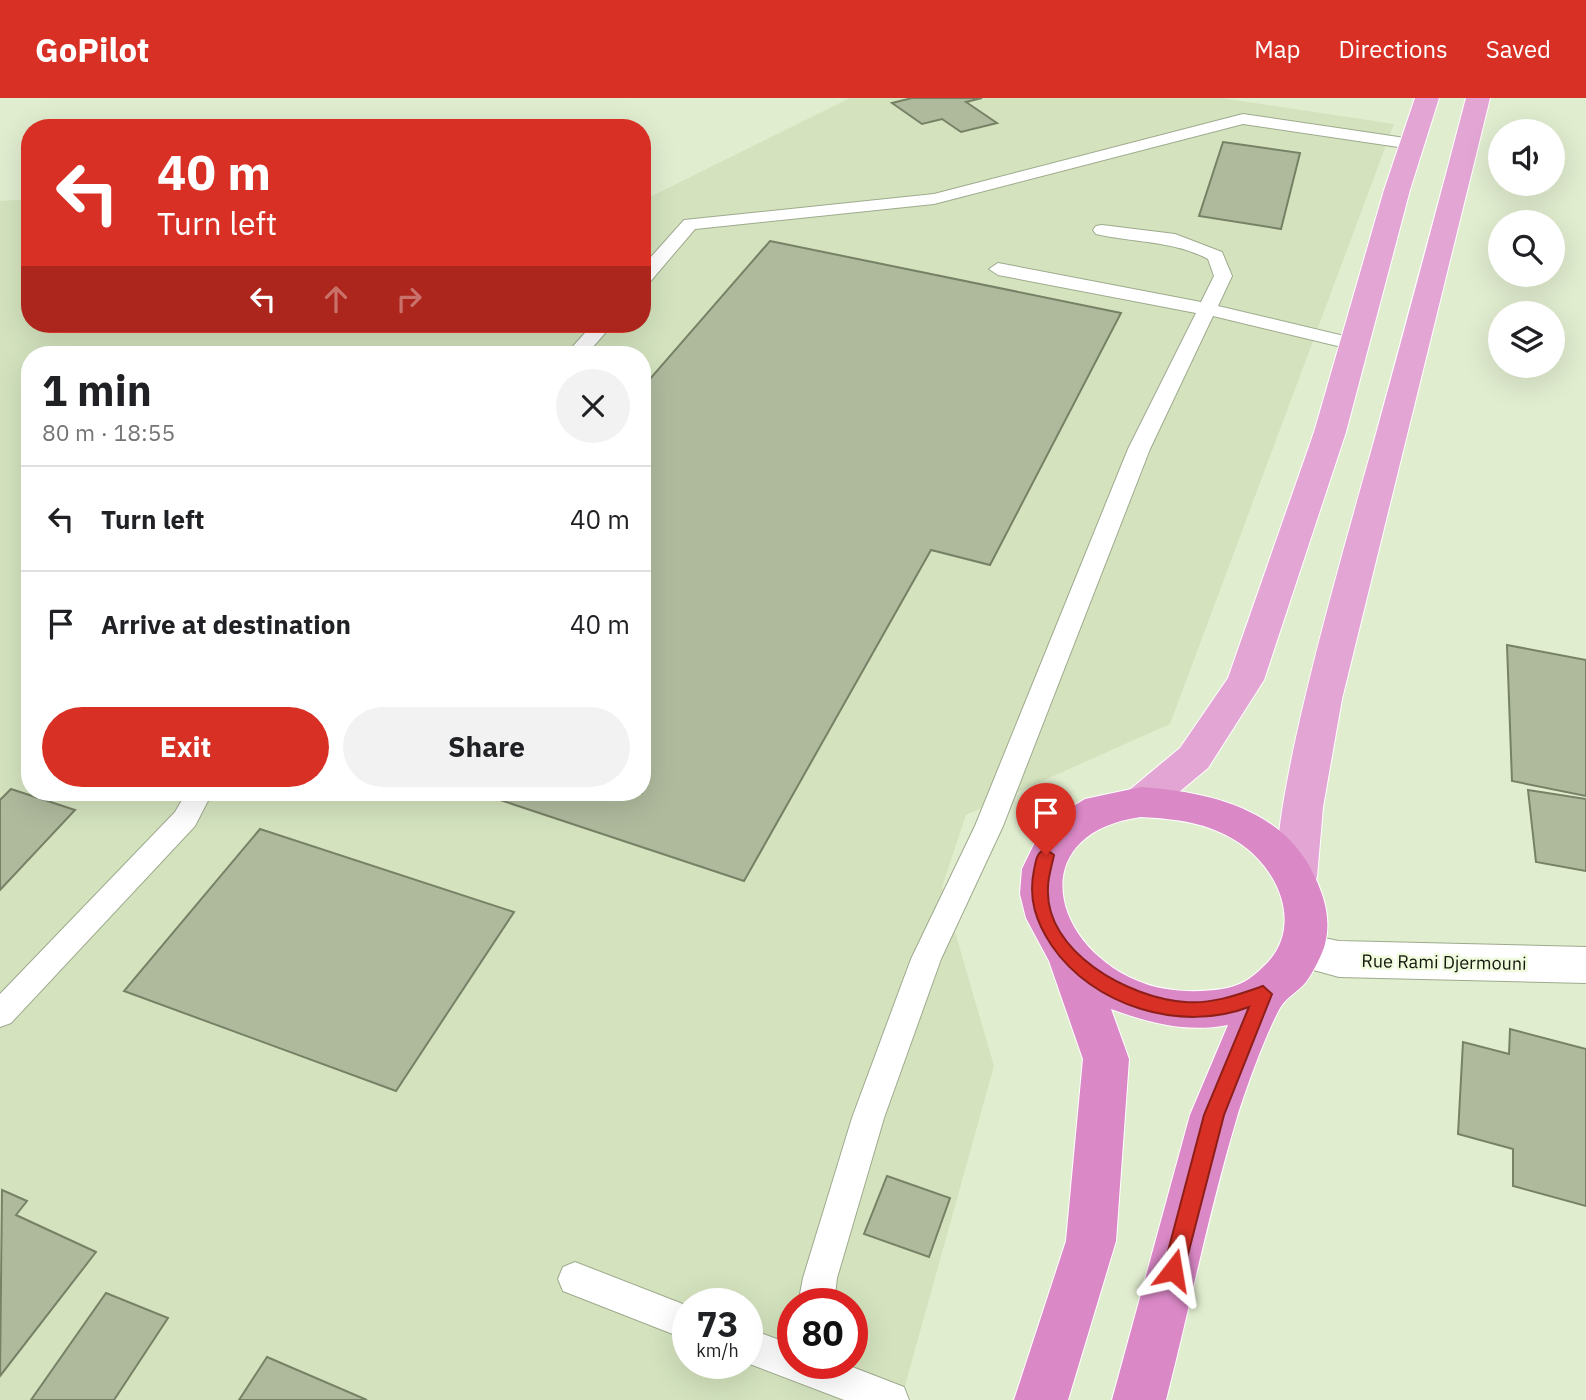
<!DOCTYPE html>
<html lang="en">
<head>
<meta charset="utf-8">
<style>
  :root { --surface:#fff; --page:#f2f2f2; --text:#202124; --muted:#757577; --line:#e0e0e0; --accent:#d93025 }
  body { margin:0; font-family:"IBM Plex Sans",sans-serif; background:var(--page); color:var(--text); height:100vh; display:flex; flex-direction:column; font-size:26px; white-space:nowrap }
  * { box-sizing:border-box; margin:0 }
  p { font-size:23px; color:var(--muted) }
  .icon { flex:none; width:38px; height:38px; fill:none; stroke:currentColor; stroke-width:2; stroke-linecap:round; stroke-linejoin:round }
  .map { position:relative; flex:1; overflow:hidden }
  .drawer { position:absolute; left:21px; top:248px; width:630px; height:455px; display:flex; flex-direction:column; background:var(--surface); border-radius:28px; box-shadow:0 7px 28px #0002 }
  .drawer>* { flex:none }
  .guide { position:absolute; left:21px; top:21px; width:630px; height:214px; border-radius:28px; box-shadow:0 7px 28px #0002; background:#d93025; color:#fff; overflow:hidden }
  .fabs { position:absolute; left:1488px; top:21px; display:grid; gap:14px }
  .fabs a { display:grid; place-items:center; width:77px; height:77px; border-radius:50%; background:var(--surface); box-shadow:0 7px 28px #0002; font-size:35px }
  .speed { position:absolute; left:672px; top:1190px; display:flex; gap:14px; font-size:35px; font-weight:700; text-align:center }
  .speed>* { display:grid; place-content:center; width:91px; height:91px; border-radius:50%; background:var(--surface); box-shadow:0 7px 28px #0002; line-height:1 }
  .speed small { font-size:18px; font-weight:400 }
  .speed .limit { border:10px solid #d22; background:#fff; color:#111 }
  .pin { position:absolute; display:grid; place-items:center; width:60px; height:60px; color:#fff; margin:-72px -30px; border-radius:50% 50% 50% 0; rotate:-45deg; box-shadow:0 0 7px #0007 }
  .pin .icon { rotate:45deg }
  .me { position:absolute; width:77px; margin:-38px; rotate:14deg; stroke-linejoin:round; filter:drop-shadow(0 0 5px #0008) }
  .turn { display:flex; align-items:center; gap:24px; height:147px; padding:0 21px; font-size:32px }
  .turn .icon { width:91px; height:91px; stroke-width:2.5 }
  .turn b { display:block; font-size:49px; line-height:60px }
  .lanes { display:flex; align-items:center; height:66px; padding:0 21px; background:#0003; justify-content:center; gap:35px; direction:ltr }
  .lanes .off { opacity:.35 }
  .round { display:grid; place-items:center; flex:none; width:74px; height:74px; border-radius:37px; background:var(--page) }
  .summary { display:flex; align-items:center; justify-content:space-between; height:119px; padding:0 21px }
  h1 { font-size:42px; font-weight:700; line-height:52px }
  .button { display:flex; gap:14px; margin-top:auto; padding:14px 21px }
  .button a { flex:1; height:80px; border-radius:42px; background:var(--accent); color:#fff; font-size:28px; font-weight:700; line-height:80px; text-align:center }
  .button a+a { background:var(--page); color:var(--text) }
  ul { padding:0; list-style:none }
  li { display:flex; align-items:center; gap:21px; height:105px; padding:0 21px; border-top:2px solid var(--line) }
  li div { flex:1 }
  li b { display:block; font-size:26px }
  li em { font-style:normal }
  header { display:flex; align-items:center; gap:42px; box-sizing:border-box; height:98px; padding:0 35px; background:var(--accent); color:#fff }
  header strong { font-size:33px }
  nav { display:flex; gap:38px; margin-inline-start:auto; font-size:24px }
  .map>svg:first-child { display:block }
  .built { fill:#d4e3be; fill-rule:evenodd }
  .building { fill:#afba9d; stroke:#778166; stroke-width:2 }
  .lines { fill:none; stroke-linecap:round; stroke-linejoin:round }
  .service-casing { stroke:#9eaa8d; stroke-width:2 }
  .secondary-casing { stroke:#9eaa8d; stroke-width:2 }
  .primary-casing { stroke:#fff; stroke-width:2 }
  .trunk-casing { stroke:#fff; stroke-width:2 }
  .service { fill:#fff; fill-rule:evenodd }
  .secondary { fill:#fff; fill-rule:evenodd }
  .primary { fill:#e3a6d4; fill-rule:evenodd }
  .trunk { fill:#da88c6; fill-rule:evenodd }
  .route { fill:#d93025; stroke:#8d1f18; stroke-width:2 }
  .labels { text-anchor:middle; dominant-baseline:central; stroke-width:5; stroke-linejoin:round; paint-order:stroke }
  .street-label { font-size:18px; fill:#14180d; stroke:#effbdc }
</style>
</head>
<body>
<header>
<strong>GoPilot</strong>
<nav><a>Map</a><a>Directions</a><a>Saved</a></nav>
</header>
<div class="map">
<svg width="1586" height="1302" viewBox="0 0 1586 1302">
  <rect width="100%" height="100%" fill="#e1edcf"/>
  <!-- built -->
  <path class="built" d="M850,0h371l173,26 -224,600 -204,91 -24,72 52,179 -93,334h-901v-1199l30,-2v125h612v-127h8zM30,257h612v438h-612zM688,1206h59v59h-59zM793,1206h59v59h-59z"/>
  <!-- building -->
  <g class="building">
    <path d="M912,0h70l-16,4 31,21 -36,9 -19,-13 -20,5 -30,-21z"/>
    <path d="M1223,44l77,11 -19,76 -82,-13z"/>
    <path d="M770,143l351,72 -131,252 -59,-15 -187,331 -265,-88h163v-405z"/>
    <path d="M1507,547l79,15v136l-74,-15z"/>
    <path d="M11,691l64,21 -75,80v-90z"/>
    <path d="M1528,692l58,9v72l-50,-9z"/>
    <path d="M260,731l254,83 -118,179 -272,-100z"/>
    <path d="M1510,931l76,20v157l-73,-20v-37l-55,-15 5,-92 46,12z"/>
    <path d="M887,1078l63,22 -21,59 -65,-23z"/>
    <path d="M2,1092l25,11 -11,14 80,37 -96,124z"/>
    <path d="M106,1195l62,25 -54,82h-83z"/>
    <path d="M267,1259l100,43h-128z"/>
  </g>
  <g class="lines">
    <defs>
      <g id="service">
        <path d="M1243,16l169,25 8,5 -8,5 -169,-25 -309,80 -239,25 -46,54 -7,2v-18l42,-47 250,-26z"/>
        <path d="M1102,127l73,9 47,18 10,24 -14,30 143,34 3,4 -10,6 -141,-34 -63,133 -147,377 -62,133 -57,159 -47,160 -3,26h-36l5,-26 49,-160 59,-159 64,-133 153,-377 68,-136 -198,-38 -9,-6 9,-6 203,39 13,-26 -6,-17c-36,-19 -74,-16 -112,-25l-3,-4 3,-4z"/>
        <path d="M593,226h20l-27,31h-21z"/>
        <path d="M186,695h26l-17,33 -184,197 -11,4v-33l175,-182z"/>
        <path d="M575,1164l113,44v34l-125,-49 -5,-12 5,-12z"/>
        <path d="M747,1230l46,17v18h49l62,24 5,13h-65l-97,-37z"/>
      </g>
      <path id="secondary" d="M1303,836l36,7 247,6v36l-247,-6 -51,-14 -7,-12 7,-12z"/>
      <g id="primary">
        <path d="M1415,0h24l-29,92 -64,242 -82,248 -56,88 -53,44 -14,5 -14,-5 -6,-10 6,-10 53,-44 48,-70 86,-246 70,-242z"/>
        <path d="M1466,0h24l-148,601 -19,108 -6,70 -6,11 -15,5 -15,-5c-25,-48 77,-387 96,-458 30,-110 60,-221 89,-332z"/>
      </g>
      <path id="trunk" d="M1141,689c69,5 143,22 174,90 10,22 16,43 10,67 -3,11 -12,28 -19,38 -7,9 -21,16 -26,26 -14,25 -34,80 -43,109 -28,93 -47,189 -71,283h-54l78,-285 38,-90c-41,8 -79,-2 -117,-16l18,50 -13,182 -48,159h-54l52,-159 17,-182 -34,-98 -23,-43 -6,-24 2,-25 16,-33 19,-20 28,-17zM1141,719c35,2 66,5 97,25 42,27 67,87 25,125 -12,12 -23,19 -41,22 -26,4 -59,3 -84,-8 -89,-37 -113,-148 3,-164z"/>
    </defs>
    <!-- service casing -->
    <use href="#service" class="service-casing"/>
    <!-- secondary casing -->
    <use href="#secondary" class="secondary-casing"/>
    <!-- primary casing -->
    <use href="#primary" class="primary-casing"/>
    <!-- trunk casing -->
    <use href="#trunk" class="trunk-casing"/>
    <!-- service -->
    <use href="#service" class="service"/>
    <!-- secondary -->
    <use href="#secondary" class="secondary"/>
    <!-- primary -->
    <use href="#primary" class="primary"/>
    <!-- trunk -->
    <use href="#trunk" class="trunk"/>
  </g>
  <!-- route -->
  <path class="route" d="M1046,751l8,6c-2,10 -6,22 -6,32 -4,65 81,111 137,115 28,2 52,-7 78,-16l9,8 -48,121 -40,155 -3,8 -8,2 -7,-2 -3,-8 41,-155 45,-108c-68,26 -156,-1 -197,-61 -16,-24 -24,-47 -18,-76 2,-9 2,-18 12,-21z"/>
  <g class="labels">
    <!-- street labels -->
    <g class="street-label">
      <text transform="translate(1444 864) rotate(1)">Rue Rami Djermouni</text>
    </g>
  </g>
</svg>
<div class="fabs">
<a><svg class="icon" aria-label="sound" viewBox="0 0 24 24"><path d="M4 9h4l5-4v14l-5-4H4zM17 9q2 3 0 6"/></svg></a>
<a><svg class="icon" aria-label="search" viewBox="0 0 24 24"><circle cx="10" cy="10" r="6"/><path d="M15 15l6 6"/></svg></a>
<a><svg class="icon" aria-label="layers" viewBox="0 0 24 24"><path d="M12 4l9 5-9 5-9-5zM3 14l9 5 9-5"/></svg></a>
</div>
<div class="speed"><div>73<small>km/h</small></div><div class="limit">80</div></div>
<div class="pin" style="left:1046px;top:757px;background:#d93025"><svg class="icon" aria-label="arrive" viewBox="0 0 24 24"><path d="M6 21V4h12l-3 4 3 4H6"/></svg></div>
<svg class="me" style="left:1173px;top:1172px" viewBox="-20 -20 40 40"><path d="M0-17L14 15 0 8-14 15z" fill="#d93025" stroke="#fff" stroke-width="4"/></svg>
<div class="guide">
<div class="turn"><svg class="icon" aria-label="left" viewBox="0 0 24 24"><path d="M17 20v-9H6M10 6l-5 5 5 5"/></svg><div><b>40 m</b>Turn left</div></div>
<div class="lanes"><svg class="icon" aria-label="left" viewBox="0 0 24 24"><path d="M17 20v-9H6M10 6l-5 5 5 5"/></svg><svg class="icon off" aria-label="ahead" viewBox="0 0 24 24"><path d="M12 20V5M6 11l6-6 6 6"/></svg><svg class="icon off" aria-label="right" viewBox="0 0 24 24"><path d="M7 20v-9h11M14 6l5 5-5 5"/></svg></div>
</div>
<section class="drawer">
<div class="summary"><div><h1>1 min</h1><p>80 m · 18:55</p></div><a class="round"><svg class="icon" aria-label="close" viewBox="0 0 24 24"><path d="M6 6l12 12M18 6L6 18"/></svg></a></div>
<ul>
<li><svg class="icon" aria-label="left" viewBox="0 0 24 24"><path d="M17 20v-9H6M10 6l-5 5 5 5"/></svg><div><b>Turn left</b></div><em>40 m</em></li>
<li><svg class="icon" aria-label="arrive" viewBox="0 0 24 24"><path d="M6 21V4h12l-3 4 3 4H6"/></svg><div><b>Arrive at destination</b></div><em>40 m</em></li>
</ul>
<div class="button"><a>Exit</a><a>Share</a></div>
</section>
</div>
</body>
</html>
